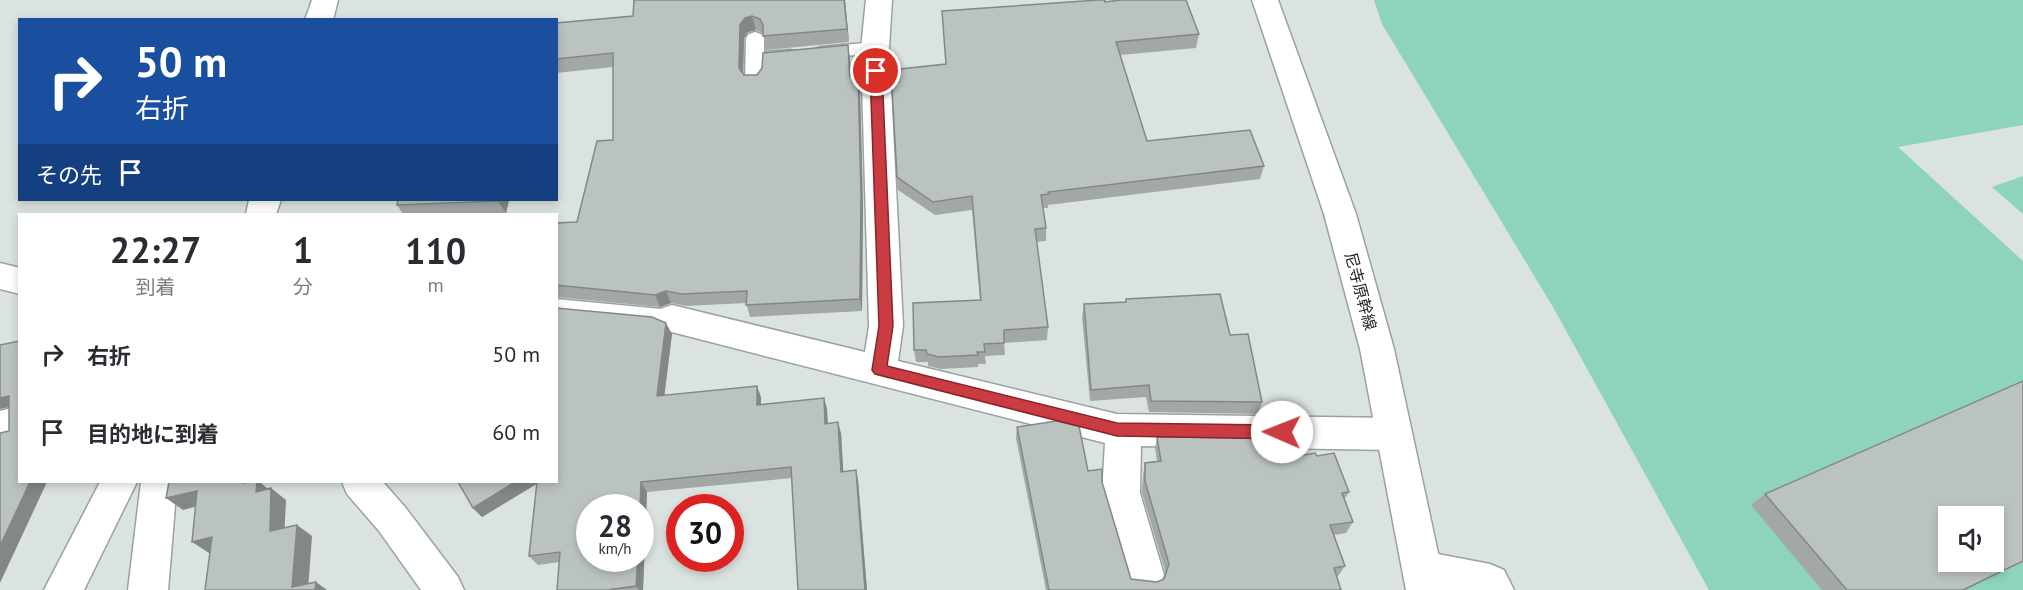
<!DOCTYPE html>
<html lang="ja">
<head>
<meta charset="utf-8">
<style>
  :root { --surface:#fff; --page:#f7f7f7; --text:#2b2b33; --muted:#7c7c81 }
  body { margin:0; font-family:"PT Sans","Noto Sans JP",sans-serif; background:var(--page); color:var(--text); height:100vh; display:flex; flex-direction:column; font-size:22px; white-space:nowrap }
  * { box-sizing:border-box; margin:0 }
  p { font-size:20px; color:var(--muted) }
  .icon { flex:none; width:33px; height:33px; fill:none; stroke:currentColor; stroke-width:2; stroke-linecap:round; stroke-linejoin:round }
  .map { position:relative; flex:1; overflow:hidden }
  .panel { position:absolute; left:18px; top:213px; width:540px; height:270px; display:flex; flex-direction:column; background:var(--surface); border-radius:0px; box-shadow:0 3px 9px #0003 }
  .panel>* { flex:none }
  .top-card { position:absolute; left:18px; top:18px; width:540px; height:183px; border-radius:0px; box-shadow:0 3px 9px #0003; background:#1a4fa0; color:#fff; overflow:hidden }
  .controls { position:absolute; left:1938px; top:506px; display:grid; gap:12px }
  .controls a { display:grid; place-items:center; width:66px; height:66px; border-radius:0px; background:var(--surface); box-shadow:0 3px 9px #0003; font-size:30px }
  .speed { position:absolute; left:576px; top:494px; display:flex; gap:12px; font-size:30px; font-weight:700; text-align:center }
  .speed>* { display:grid; place-content:center; width:78px; height:78px; border-radius:50%; background:var(--surface); box-shadow:0 3px 9px #0003; line-height:1 }
  .speed small { font-size:15px; font-weight:400 }
  .speed .limit { border:9px solid #d22; background:#fff; color:#111 }
  .pin { position:absolute; display:grid; place-items:center; width:51px; height:51px; color:#fff; margin:-26px; border:3px solid #fff; border-radius:50%; box-shadow:0 2px 6px #0007 }
  .me { position:absolute; width:66px; margin:-33px; rotate:271deg; stroke-linejoin:round; filter:drop-shadow(0 0 4px #0008) }
  .turn { display:flex; align-items:center; gap:21px; height:126px; padding:0 18px; font-size:27px }
  .turn .icon { width:78px; height:78px; stroke-width:2.5 }
  .turn b { display:block; font-size:42px; line-height:51px }
  .then { display:flex; align-items:center; height:57px; padding:0 18px; background:#0003; gap:12px; font-size:22px }
  .eta { display:flex; justify-content:space-evenly; align-items:center; height:102px; text-align:center }
  .eta b { font-size:36px; font-weight:800; line-height:42px }
  ul { padding:0; list-style:none }
  li { display:flex; align-items:center; gap:18px; height:78px; padding:0 18px }
  li div { flex:1 }
  li b { display:block; font-size:22px }
  li em { font-style:normal }
  .map>svg:first-child { display:block }
  .green { fill:#8dd3bd; fill-rule:evenodd }
  .lines { fill:none; stroke-linecap:round; stroke-linejoin:round }
  .service-casing { stroke:#9aa29f; stroke-width:3 }
  .minor-casing { stroke:#9aa29f; stroke-width:3 }
  .tertiary-casing { stroke:#9aa29f; stroke-width:3 }
  .service { fill:#fff; fill-rule:evenodd }
  .minor { fill:#fff; fill-rule:evenodd }
  .tertiary { fill:#fff; fill-rule:evenodd }
  .wall { fill:#a1a8a6 }
  .shaded-wall { fill:#838887 }
  .building { fill:#bbc3c1; stroke:#838887; stroke-width:1.5; fill-rule:evenodd }
  .route { fill:#cb3b42; stroke:#84262b; stroke-width:1.5 }
  .labels { text-anchor:middle; dominant-baseline:central; stroke-width:6; stroke-linejoin:round; paint-order:stroke }
  .street-label { font-size:16px; fill:#222524; stroke:#fff }
</style>
</head>
<body>
<div class="map">
<svg width="2023" height="590" viewBox="0 0 2023 590">
  <rect width="100%" height="100%" fill="#dbe3e0"/>
  <!-- green -->
  <g class="green">
    <path d="M1374,0h649v125l-125,22 125,114v329h-314l-156,-283 -171,-283zM1948,516h46v45h-46z"/>
    <path d="M2023,176v38l-31,-27z"/>
  </g>
  <g class="lines">
    <defs>
      <g id="service">
        <path d="M755,32l6,2 3,4v14l26,-2 6,2 3,4 -3,4 -32,5 -1,16 -3,5 -6,1 -6,-1 -3,-5 1,-43 3,-4z"/>
        <path d="M875,42l6,2 3,4 -3,4 -60,7 -6,-2 -3,-4 3,-4 6,-2z"/>
        <path d="M556,299l116,11 8,3 3,6 -3,6 -8,3 -116,-11z"/>
      </g>
      <g id="minor">
        <path d="M866,0h26l-3,48 14,278 -5,35 219,53 276,4 13,5 5,11 -5,11 -13,5 -252,-4 -1,47 24,82 -5,13 -5,2 -23,-2 -29,-95 3,-50 -445,-114 -5,-10 5,-10 12,-4 193,47 4,-26 -8,-278z"/>
        <path d="M20,406v32l-20,5v-32z"/>
        <path d="M100,482h37l-53,108h-40z"/>
        <path d="M141,482h36l-9,108h-40z"/>
        <path d="M1422,551l68,13 14,6 10,20h-80l-26,-8 -5,-13 5,-13z"/>
      </g>
      <g id="tertiary">
        <path d="M312,0h26l-5,20h-28z"/>
        <path d="M1252,0h26l78,214 38,135 52,241h-40l-46,-241 -36,-135z"/>
        <path d="M249,200h32l-5,14h-30z"/>
        <path d="M0,263l20,5v26l-20,-5z"/>
        <path d="M342,482h41l22,25 53,70 6,13h-43l-42,-59 -32,-37z"/>
      </g>
    </defs>
    <!-- service casing -->
    <use href="#service" class="service-casing"/>
    <!-- minor casing -->
    <use href="#minor" class="minor-casing"/>
    <!-- tertiary casing -->
    <use href="#tertiary" class="tertiary-casing"/>
    <!-- service -->
    <use href="#service" class="service"/>
    <!-- minor -->
    <use href="#minor" class="minor"/>
    <!-- tertiary -->
    <use href="#tertiary" class="tertiary"/>
  </g>
  <!-- wall -->
  <g class="wall">
    <path d="M845,0l4,42 -83,8 -3,-17 -7,-3 -8,2 -4,6 -1,35 1,2h13l91,-30 3,31 9,12 3,119 -1,104 -112,6 -4,-14 -60,3 -15,-3 -11,4 -104,-10v-74l21,-1 36,-82v-73l-57,6v-50z"/>
    <path d="M1105,2l94,32 -3,14 -76,7 27,86 117,25 -4,13 -212,26v3h-5l3,20v13l-10,1 12,85 -1,13 -43,3 1,12 -20,1 1,8h-8v3l-37,2 -13,-3v-4h-12l-2,-12 66,-50 -8,-90 -37,5 -37,-25 -1,-13 49,-113z"/>
    <path d="M509,200l-3,13 -32,1h-71l-6,-9z"/>
    <path d="M1126,299l104,36 32,67 -4,12 -109,-2 -3,-15 -56,4 -8,-84 2,-13 42,-2z"/>
    <path d="M672,334l-8,61 97,2v7l63,-6 3,11 1,14 13,10 2,39 15,8 9,110h-69l-6,-112 -145,14 -4,98h-86l2,-28 -21,3 -9,-9 8,-73 -55,34 -9,-9z"/>
    <path d="M1017,427l71,44 14,11 29,97 26,3 7,-3 2,-5 -24,-81 1,-18 2,-12 12,-2 -2,-13 2,-11 118,23 42,-4 32,36 -5,8 9,22 -7,11 -12,2 11,31 -7,10h-1l4,14h-295l-30,-152z"/>
    <path d="M1765,494l200,96h-143l-71,-85z"/>
  </g>
  <!-- shaded-wall -->
  <g class="shaded-wall">
    <path d="M844,0h1l4,42 -2,-13z"/>
    <path d="M752,16l4,14 -8,2 -4,6 -1,43 -4,-13 1,-43 5,-7z"/>
    <path d="M848,45l2,14 2,30 -2,-13z"/>
    <path d="M858,75l2,13 3,119 -1,104 -2,-12z"/>
    <path d="M499,200h10l-3,13 -8,-12z"/>
    <path d="M666,291l5,12 -11,4 -5,-12z"/>
    <path d="M666,323l6,11 -9,73 -6,-11z"/>
    <path d="M757,386l4,11v19l-4,-11z"/>
    <path d="M9,396l11,9 -20,4v-11z"/>
    <path d="M824,398l3,11 1,26 -3,-11z"/>
    <path d="M838,422l3,11 3,49 -3,-10z"/>
    <path d="M856,470l2,10 9,110h-2z"/>
    <path d="M30,482h17l-47,101v-37z"/>
    <path d="M243,482h17l11,10v-4l15,12 -2,42 -14,-11 -27,-48z"/>
    <path d="M515,482h25l-58,35 -9,-9z"/>
    <path d="M641,482l6,10 -4,98h-4l-3,-4 2,-28h2v-51z"/>
    <path d="M197,491l16,11 -30,8 -17,-12z"/>
    <path d="M297,525l15,11 -4,54 -16,-3z"/>
    <path d="M212,537l16,11 -19,5 -17,-11z"/>
    <path d="M2023,561l-58,29h-2z"/>
    <path d="M316,582l11,8h-12z"/>
  </g>
  <!-- building -->
  <g class="building">
    <path d="M634,0h210l3,29 -84,7v-11l-3,-6 -8,-3 -7,2 -5,7 -1,43 5,7h13l5,-7 1,-15 85,-8 2,31 8,-1 3,119 -1,105 -114,6 1,-14 -66,3 -15,-3 -11,4 -99,-10v-62l21,-1 20,-81 16,-1v-87l-57,6v-36l77,-7z"/>
    <path d="M1098,0h7v2l16,-2h65l13,34 -83,8 31,99 103,-11 14,36 -216,26 1,2 -8,1 5,33 -11,1 13,98 -44,3v13l-20,1 1,8h-8l1,3 -39,2 -12,-3 -1,-4h-12l-1,-47 68,-3 -9,-104 -39,6 -36,-25 -6,-107 55,-6 -4,-53z"/>
    <path d="M398,200h101l-1,1 -101,4z"/>
    <path d="M1220,294l10,41 18,-1 14,68 -111,-1 -2,-16 -58,5 -7,-86 42,-2v-3z"/>
    <path d="M556,308l96,9 14,6 -9,73 100,-10v19l67,-7 1,26 13,-2 3,50 15,-2 9,120h-67l-7,-123 -150,15 -1,25h-50v51h48l-2,28 -29,4h-50l3,-38 -31,4 8,-74h19v-82l2,-1h-2z"/>
    <path d="M20,341v141h10l-30,64v-113l9,-2v-35l-9,2v-53z"/>
    <path d="M2023,381v180l-60,29h-116l-82,-96zM1948,516h46v45h-46z"/>
    <path d="M1056,421l23,5 9,45 14,-2v13l29,97 26,3 7,-3 5,-15 -24,-83v-18l16,-2 -4,-24 113,1 5,22 40,-7 2,3 17,-3 15,39 -7,1 11,29 -23,3 15,41 -11,2 7,22h-292l-32,-163z"/>
    <path d="M169,482h74v1l8,-1h6l-1,10 15,-4 -1,43 27,-6 -5,62 24,-5 -1,8h-110l7,-53 -20,5 5,-51 -31,7z"/>
    <path d="M458,482h57l-42,26z"/>
  </g>
  <!-- route -->
  <path class="route" d="M876,67l6,4 11,255 -6,40 230,57 165,2 5,2 3,5 -3,5 -5,2 -165,-3 -242,-62 -3,-4 7,-44 -9,-255z"/>
  <g class="labels">
    <!-- street labels -->
    <g class="street-label">
      <text transform="translate(1361 291) rotate(75)">尼寺原幹線</text>
    </g>
  </g>
</svg>
<div class="controls">
<a><svg class="icon" aria-label="sound" viewBox="0 0 24 24"><path d="M4 9h4l5-4v14l-5-4H4zM17 9q2 3 0 6"/></svg></a>
</div>
<div class="speed"><div>28<small>km/h</small></div><div class="limit">30</div></div>
<div class="pin" style="left:876px;top:71px;background:#d93025"><svg class="icon" aria-label="arrive" viewBox="0 0 24 24"><path d="M6 21V4h12l-3 4 3 4H6"/></svg></div>
<svg class="me" style="left:1282px;top:432px" viewBox="-20 -20 40 40"><circle r="19" fill="#fff"/><path d="M0-13L10 11 0 6-10 11z" fill="#cb3b42"/></svg>
<div class="top-card">
<div class="turn"><svg class="icon" aria-label="right" viewBox="0 0 24 24"><path d="M7 20v-9h11M14 6l5 5-5 5"/></svg><div><b>50 m</b>右折</div></div>
<div class="then">その先<svg class="icon" aria-label="arrive" viewBox="0 0 24 24"><path d="M6 21V4h12l-3 4 3 4H6"/></svg></div>
</div>
<section class="panel">
<div class="eta">
<div><b>22:27</b><p>到着</p></div>
<div><b>1</b><p>分</p></div>
<div><b>110</b><p>m</p></div>
</div>
<ul>
<li><svg class="icon" aria-label="right" viewBox="0 0 24 24"><path d="M7 20v-9h11M14 6l5 5-5 5"/></svg><div><b>右折</b></div><em>50 m</em></li>
<li><svg class="icon" aria-label="arrive" viewBox="0 0 24 24"><path d="M6 21V4h12l-3 4 3 4H6"/></svg><div><b>目的地に到着</b></div><em>60 m</em></li>
</ul>
</section>
</div>
</body>
</html>
